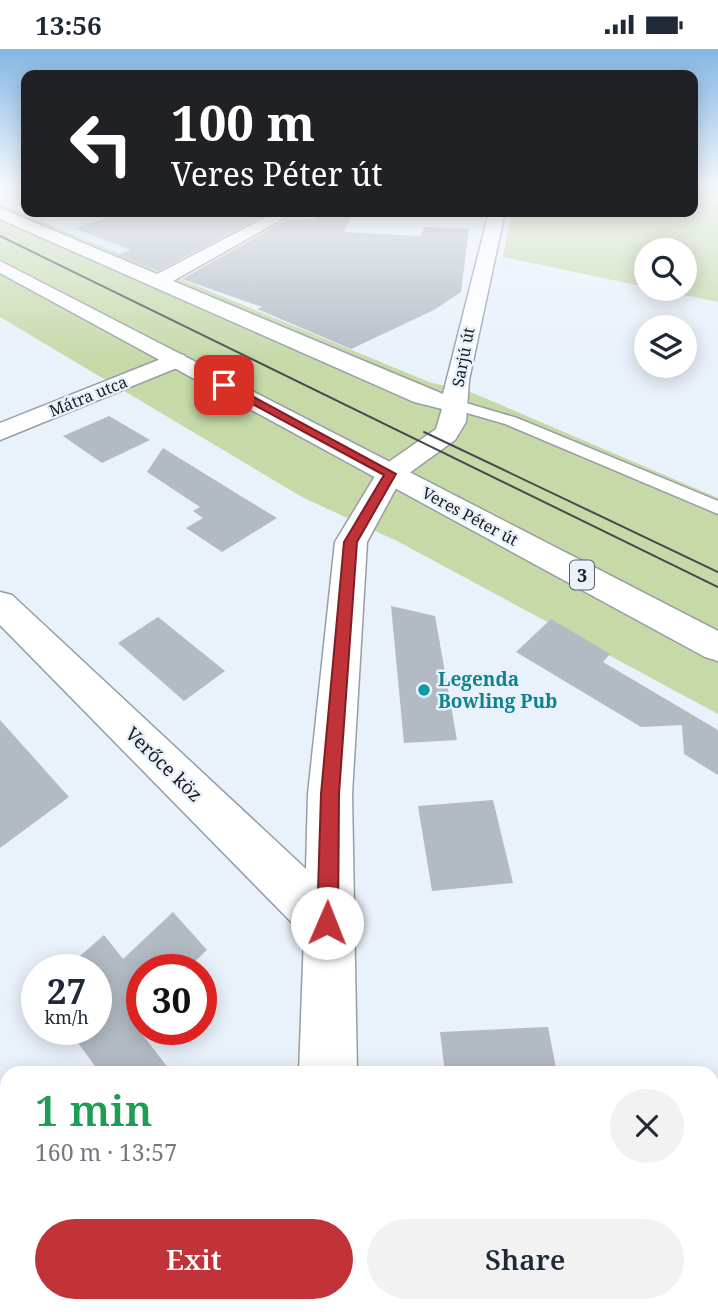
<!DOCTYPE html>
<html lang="en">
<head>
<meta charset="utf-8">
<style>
  :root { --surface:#fff; --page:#f2f2f3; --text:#1f2937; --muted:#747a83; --accent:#c13239 }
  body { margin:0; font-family:"Noto Serif",serif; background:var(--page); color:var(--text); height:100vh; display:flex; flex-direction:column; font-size:26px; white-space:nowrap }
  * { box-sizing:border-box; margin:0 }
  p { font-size:23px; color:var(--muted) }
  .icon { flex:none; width:38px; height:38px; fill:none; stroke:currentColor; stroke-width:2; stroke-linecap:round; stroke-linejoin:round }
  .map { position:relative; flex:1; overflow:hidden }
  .drawer { position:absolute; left:0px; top:1017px; width:719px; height:247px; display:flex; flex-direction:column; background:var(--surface); border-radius:21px 21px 0 0; box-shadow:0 4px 18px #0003 }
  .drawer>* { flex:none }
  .banner { position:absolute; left:21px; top:21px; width:677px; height:147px; border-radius:14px; box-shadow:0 4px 18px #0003; background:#202124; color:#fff; overflow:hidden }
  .buttons { position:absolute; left:634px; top:189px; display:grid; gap:14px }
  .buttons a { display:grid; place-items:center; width:63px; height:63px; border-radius:50%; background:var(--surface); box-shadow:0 4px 18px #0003; font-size:35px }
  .speed { position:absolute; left:21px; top:905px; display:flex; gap:14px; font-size:35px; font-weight:700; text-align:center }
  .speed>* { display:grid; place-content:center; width:91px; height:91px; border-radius:50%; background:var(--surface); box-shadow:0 4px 18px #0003; line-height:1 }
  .speed small { font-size:18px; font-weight:400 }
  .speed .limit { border:10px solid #d22; background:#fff; color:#111 }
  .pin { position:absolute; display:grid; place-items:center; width:60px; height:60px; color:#fff; margin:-30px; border-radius:14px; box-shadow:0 4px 10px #0006 }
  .me { position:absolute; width:77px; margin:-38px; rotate:1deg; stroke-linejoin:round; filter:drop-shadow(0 0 5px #0008) }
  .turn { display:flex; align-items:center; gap:24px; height:147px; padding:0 35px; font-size:32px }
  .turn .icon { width:91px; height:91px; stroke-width:2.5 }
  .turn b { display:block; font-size:49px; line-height:60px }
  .round { display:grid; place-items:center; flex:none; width:74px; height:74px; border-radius:37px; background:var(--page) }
  .summary { display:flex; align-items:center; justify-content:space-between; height:119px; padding:0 35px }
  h1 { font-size:42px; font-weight:600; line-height:52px; color:#1e9e55 }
  .button { display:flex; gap:14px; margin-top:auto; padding:14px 35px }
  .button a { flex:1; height:80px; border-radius:42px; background:var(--accent); color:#fff; font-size:28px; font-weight:600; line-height:80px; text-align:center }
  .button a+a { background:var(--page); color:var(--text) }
  .status { display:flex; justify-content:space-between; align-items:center; height:49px; padding:0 35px; background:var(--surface); direction:ltr }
  .status svg { height:19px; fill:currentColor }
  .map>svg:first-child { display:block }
  .built { fill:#d8e6f5 }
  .green { fill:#c6d9a7 }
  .building { fill:#b2bac3 }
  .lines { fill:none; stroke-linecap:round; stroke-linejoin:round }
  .lane-casing { stroke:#969ea7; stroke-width:3 }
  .street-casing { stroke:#969ea7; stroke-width:3 }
  .primary-casing { stroke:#969ea7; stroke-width:3 }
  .lane { fill:#fff; fill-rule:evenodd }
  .street { fill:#fff; fill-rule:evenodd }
  .primary { fill:#fff; fill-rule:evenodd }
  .tram { stroke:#464a50; stroke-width:2 }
  .route { fill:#c13239; stroke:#7d2025; stroke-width:2 }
  .culture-dot { fill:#0f9aa8; stroke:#e9f1fb; stroke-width:2.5 }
  .labels { text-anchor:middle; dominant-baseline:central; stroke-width:5; stroke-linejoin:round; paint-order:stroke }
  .far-street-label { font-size:16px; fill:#1b1e22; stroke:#e9f1fb }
  .shield { fill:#e9f1fb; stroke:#595d63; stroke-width:2 }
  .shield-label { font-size:18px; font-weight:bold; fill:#1b1e22 }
  .culture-label { font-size:19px; font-weight:bold; fill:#0d838f; stroke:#e9f1fb; text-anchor:start }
  .street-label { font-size:19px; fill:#1b1e22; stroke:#e9f1fb }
</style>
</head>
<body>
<div class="status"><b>13:56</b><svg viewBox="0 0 49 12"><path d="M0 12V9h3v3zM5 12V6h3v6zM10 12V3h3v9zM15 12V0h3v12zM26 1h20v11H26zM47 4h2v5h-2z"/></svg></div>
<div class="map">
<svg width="718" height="1263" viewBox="0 0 718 1263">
  <rect width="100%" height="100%" fill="#e9f1fb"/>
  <!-- built -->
  <path class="built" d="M103,163h176l-117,59 -104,-41z"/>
  <!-- green -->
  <g class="green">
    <path d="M693,138h25v115l-64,-13h30v-39h-38v37l-143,-30 9,-45h181z"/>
    <path d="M0,155l429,178 44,11 245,105v216l-319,-172 -97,-45 -302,-180z"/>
  </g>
  <!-- building -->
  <g class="building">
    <path d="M130,163h109l24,4 -105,55 -40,-16 13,-5 -58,-22z"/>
    <path d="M318,163h34l-8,20 77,4 3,-9 45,2 -8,63 -27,18 -83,39 -94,-40 5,-2 -80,-28 104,-59 28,-1z"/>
    <path d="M109,367l41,24 -48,23 -39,-27z"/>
    <path d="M163,399l68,42 46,28 -55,34 -36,-24 17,-10 -10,-7 7,-4 -53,-35z"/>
    <path d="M391,557l44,10 22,124 -53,3z"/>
    <path d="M158,568l67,54 -41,30 -66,-58z"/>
    <path d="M551,570l59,35 -7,8 115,68v45l-34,-21 -2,-29 -41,2 -125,-75z"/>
    <path d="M0,671l69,77 -69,51z"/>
    <path d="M493,751l20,83 -81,8 -14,-85z"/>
    <path d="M173,863l34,38 -20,19h-45v65l30,39h-72l-32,-44h28v-60h-31l39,-34 19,24z"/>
    <path d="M548,978l9,46h-112l-5,-41z"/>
  </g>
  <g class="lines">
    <defs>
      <path id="lane" d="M456,351l61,18 201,83v13l-213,-90 -55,-16v-6z"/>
      <g id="street">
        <path d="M0,159l157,66 119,-62h19l-122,69 270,113 46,-182h16l-36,168 -3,42 -11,18 -54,39 -34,63 -15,252 5,279h-58l5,-138 -304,-310v-33l12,3 294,274 2,-75 27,-252 45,-74 56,-39 6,-20 -28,-7 -414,-183z"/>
        <path d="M176,304l8,2 3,5 -3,5 -184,75v-17z"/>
        <path d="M219,1256h71l-2,7h-72z"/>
        <rect x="297" y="1256" width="70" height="7"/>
      </g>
      <path id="primary" d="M0,212l718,370v30l-13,-4 -705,-384z"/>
    </defs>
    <!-- lane casing -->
    <use href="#lane" class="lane-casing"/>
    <!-- street casing -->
    <use href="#street" class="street-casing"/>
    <!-- primary casing -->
    <use href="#primary" class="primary-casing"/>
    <!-- lane -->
    <use href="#lane" class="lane"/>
    <!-- street -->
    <use href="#street" class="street"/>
    <!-- primary -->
    <use href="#primary" class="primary"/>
    <!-- tram -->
    <g class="tram">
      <path d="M0,187l718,351"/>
      <path d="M424,383l294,140"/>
    </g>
  </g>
  <!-- sky -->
  <linearGradient id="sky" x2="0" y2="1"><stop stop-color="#85b6e5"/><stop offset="0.44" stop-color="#f5f9fd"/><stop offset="1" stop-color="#f5f9fd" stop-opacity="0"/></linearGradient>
  <rect width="718" height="314" fill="url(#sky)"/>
  <!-- route -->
  <path class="route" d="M221,334h7l168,91 -39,68 -18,252 -1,129 -3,7 -8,3 -7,-3 -3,-7 4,-129 23,-252 40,-67 -163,-88z"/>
  <!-- markers -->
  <circle class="culture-dot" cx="424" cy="641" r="7"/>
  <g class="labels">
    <!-- far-street labels -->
    <g class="far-street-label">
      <text transform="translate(463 308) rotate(-79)">Sarjú út</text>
      <text transform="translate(88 347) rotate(-22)">Mátra utca</text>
      <text transform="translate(470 467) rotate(28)">Veres Péter út</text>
    </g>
    <!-- shield labels -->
    <rect class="shield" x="570" y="511.5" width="24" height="29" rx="5"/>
    <g class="shield-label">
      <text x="582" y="526">3</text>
    </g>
    <!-- culture labels -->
    <g class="culture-label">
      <text x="438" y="630">Legenda<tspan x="438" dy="22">Bowling Pub</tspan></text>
    </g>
    <!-- street labels -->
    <g class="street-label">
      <text transform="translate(164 715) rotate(44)">Verőce köz</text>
    </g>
  </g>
</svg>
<div class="buttons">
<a><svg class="icon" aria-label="search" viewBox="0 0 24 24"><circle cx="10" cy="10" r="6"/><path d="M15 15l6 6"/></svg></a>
<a><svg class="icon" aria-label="layers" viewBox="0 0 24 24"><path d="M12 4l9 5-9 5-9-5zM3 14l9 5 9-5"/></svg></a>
</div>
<div class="speed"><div>27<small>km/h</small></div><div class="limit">30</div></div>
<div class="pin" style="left:224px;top:336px;background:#d93025"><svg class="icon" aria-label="arrive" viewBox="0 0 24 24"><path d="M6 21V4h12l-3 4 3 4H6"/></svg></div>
<svg class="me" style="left:327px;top:874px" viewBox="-20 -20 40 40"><circle r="19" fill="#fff"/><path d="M0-13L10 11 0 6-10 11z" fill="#c13239"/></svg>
<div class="banner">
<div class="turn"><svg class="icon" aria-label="left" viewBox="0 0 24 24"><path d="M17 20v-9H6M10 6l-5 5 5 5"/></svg><div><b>100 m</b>Veres Péter út</div></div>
</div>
<section class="drawer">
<div class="summary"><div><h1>1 min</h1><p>160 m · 13:57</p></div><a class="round"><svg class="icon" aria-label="close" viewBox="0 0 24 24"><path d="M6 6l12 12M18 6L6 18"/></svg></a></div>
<div class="button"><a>Exit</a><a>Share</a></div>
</section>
</div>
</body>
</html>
